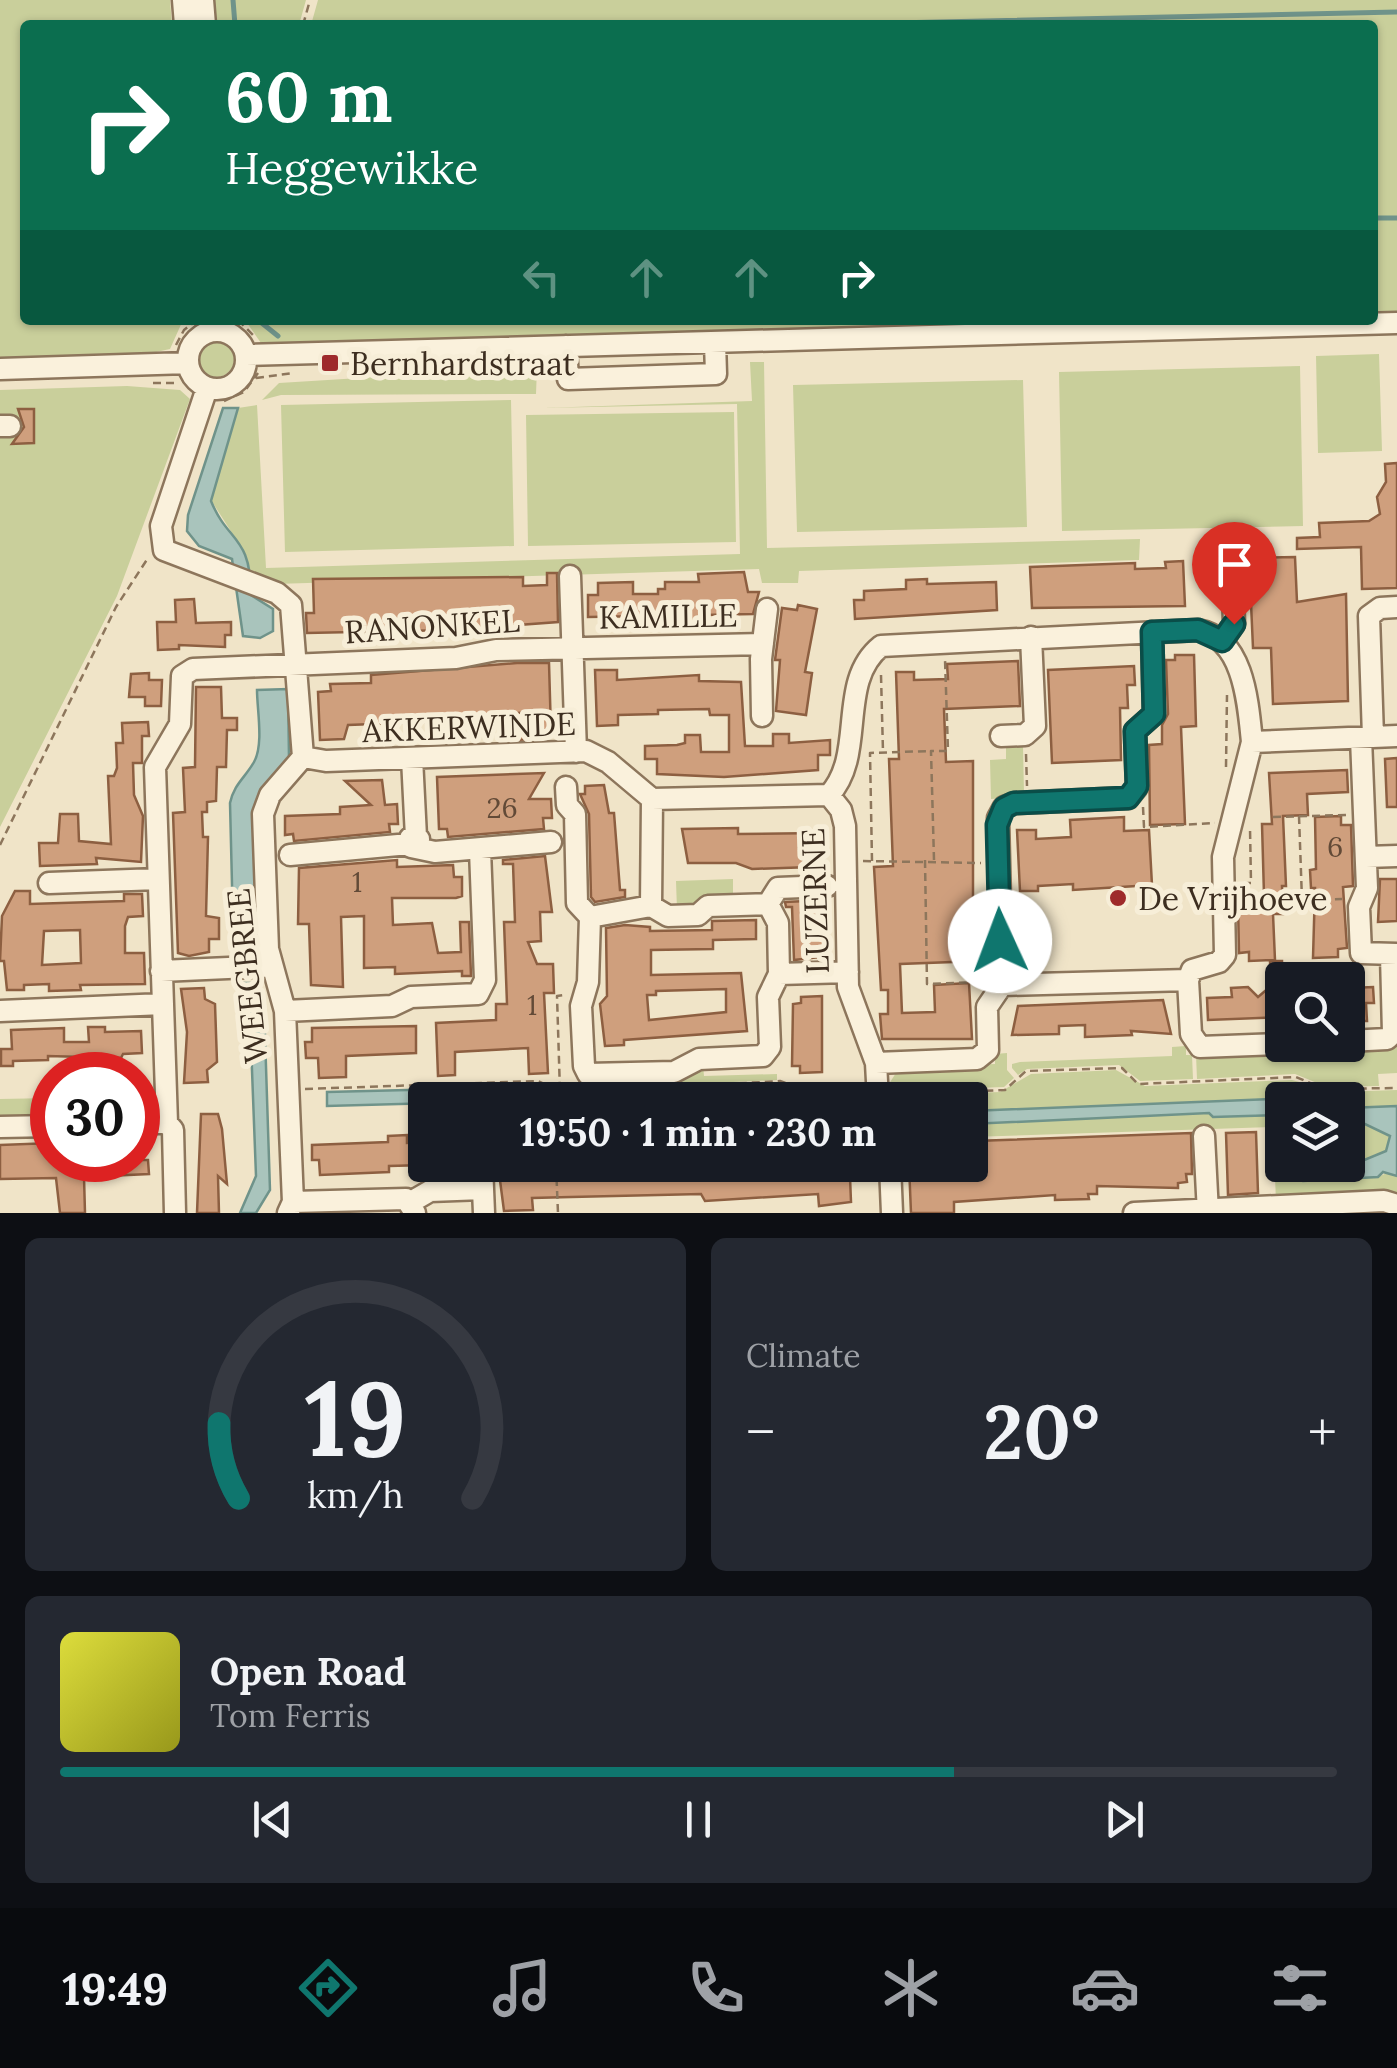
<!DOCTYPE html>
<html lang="en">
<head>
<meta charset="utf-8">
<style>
  :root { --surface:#171b24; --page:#242831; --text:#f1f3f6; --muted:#9ea1a6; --line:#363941; --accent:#0f766e }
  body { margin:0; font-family:Lora,serif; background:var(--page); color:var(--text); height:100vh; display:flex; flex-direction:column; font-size:38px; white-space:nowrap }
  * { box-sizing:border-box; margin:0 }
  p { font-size:32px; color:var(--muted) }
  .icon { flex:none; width:55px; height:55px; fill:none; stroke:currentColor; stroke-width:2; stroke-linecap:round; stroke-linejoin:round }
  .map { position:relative; height:1213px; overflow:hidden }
  .side { display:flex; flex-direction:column; gap:25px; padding:25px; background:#0d0f14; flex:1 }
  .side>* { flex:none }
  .top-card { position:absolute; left:20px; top:20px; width:1358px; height:305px; border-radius:10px; box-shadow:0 2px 8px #0004; background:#0b6e4f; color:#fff; overflow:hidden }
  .fabs { position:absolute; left:1265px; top:962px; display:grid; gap:20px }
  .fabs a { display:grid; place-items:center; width:100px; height:100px; border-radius:10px; background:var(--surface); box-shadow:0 2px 8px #0004; font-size:50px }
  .speed { position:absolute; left:30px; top:1052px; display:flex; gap:20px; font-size:50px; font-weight:700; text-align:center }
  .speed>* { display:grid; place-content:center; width:130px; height:130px; border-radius:50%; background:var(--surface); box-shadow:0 2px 8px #0004; line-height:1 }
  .speed .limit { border:15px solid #d22; background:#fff; color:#111 }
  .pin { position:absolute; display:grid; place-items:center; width:85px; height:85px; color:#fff; margin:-102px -42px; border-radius:50% 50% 50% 0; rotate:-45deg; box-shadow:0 0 10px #0007 }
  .pin .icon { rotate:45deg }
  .me { position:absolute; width:110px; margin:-55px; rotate:358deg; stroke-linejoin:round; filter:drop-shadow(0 0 8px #0008) }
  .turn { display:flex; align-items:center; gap:35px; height:210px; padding:0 40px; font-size:45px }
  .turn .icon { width:130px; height:130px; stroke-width:2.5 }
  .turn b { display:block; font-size:70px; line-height:85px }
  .lanes { display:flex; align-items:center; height:95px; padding:0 40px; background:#0003; justify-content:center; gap:50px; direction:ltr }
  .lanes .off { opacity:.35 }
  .big { font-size:75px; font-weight:800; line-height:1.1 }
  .side .card { flex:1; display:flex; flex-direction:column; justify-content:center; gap:15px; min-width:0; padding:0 35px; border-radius:15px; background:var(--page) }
  .side .dial { align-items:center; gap:0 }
  .dial svg { height:260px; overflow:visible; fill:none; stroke:var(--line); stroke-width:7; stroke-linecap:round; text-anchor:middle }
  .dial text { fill:var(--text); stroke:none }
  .song { display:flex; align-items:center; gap:30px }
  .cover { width:120px; height:120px; border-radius:15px; background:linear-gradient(135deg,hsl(60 70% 55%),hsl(60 70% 35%)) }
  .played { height:10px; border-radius:5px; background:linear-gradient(90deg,var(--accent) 70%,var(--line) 70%) }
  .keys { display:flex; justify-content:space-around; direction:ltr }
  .heat { display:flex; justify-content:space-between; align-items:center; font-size:55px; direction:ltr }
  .side .tiles { flex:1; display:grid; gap:25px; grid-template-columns:1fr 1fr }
  .card:last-child { grid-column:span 2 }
  .trip { position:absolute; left:408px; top:1082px; width:580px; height:100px; border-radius:10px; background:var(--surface); box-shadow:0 2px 8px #0004; font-weight:800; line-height:100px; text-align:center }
  .tab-bar { display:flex; height:160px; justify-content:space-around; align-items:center; background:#090b0e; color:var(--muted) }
  .tab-bar .icon { width:70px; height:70px }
  .tab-bar .selected { color:var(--accent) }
  .tab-bar b { font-size:45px; color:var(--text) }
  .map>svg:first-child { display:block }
  .green { fill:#c9cf9b }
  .water { fill:#a9c4bc; stroke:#6f938a; stroke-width:2.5 }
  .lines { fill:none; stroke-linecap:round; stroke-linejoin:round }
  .stream { stroke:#6f938a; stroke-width:5 }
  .building { fill:#cf9f7d; stroke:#8d5f41; stroke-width:2.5; fill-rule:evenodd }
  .minor-casing { stroke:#8d765c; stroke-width:25 }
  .path { stroke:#8d765c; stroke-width:2.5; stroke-dasharray:8 5; stroke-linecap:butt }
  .minor { stroke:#faf1dc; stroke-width:20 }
  .route-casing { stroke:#0a4d48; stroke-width:25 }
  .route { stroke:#0f766e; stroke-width:18 }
  .poi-dot { fill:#9e2a2b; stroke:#f7eed8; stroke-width:4 }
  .labels { text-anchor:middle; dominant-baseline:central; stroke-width:10; stroke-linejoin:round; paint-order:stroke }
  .number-label { font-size:28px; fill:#624a37 }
  .poi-label { font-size:32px; fill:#3d2e20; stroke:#f7eed8; text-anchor:start }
  .street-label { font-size:32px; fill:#3d2e20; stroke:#f7eed8 }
</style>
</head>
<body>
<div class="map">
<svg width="1397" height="1213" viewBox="0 0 1397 1213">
  <rect width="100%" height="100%" fill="#f0e4c8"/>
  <path class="green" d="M0 0H170L172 25H25V320H183L170 349 142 355 0 361Z
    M207 0H306L299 25H209Z
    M318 0H1397V315H1373L1372 25H311Z
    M245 320H1176L261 343Z
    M198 359a18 18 0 1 1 36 0a18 18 0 1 1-36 0Z
    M1379 354 1382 451 1318 453 1316 356Z
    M750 362H764L767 548 1140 539 1139 560 799 571 798 583H762L759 569 275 584 251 573 246 555 211 500 238 408 257 405 266 568 740 554 737 404 543 408 752 401Z
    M1300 366 1303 526 1062 531 1059 372Z
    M537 367 536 394 281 395 262 400 279 383Z
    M1023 380 1027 527 797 532 793 385Z
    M127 386 180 390 190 399 117 596 0 827V390Z
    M511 400 514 546 285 552 281 405Z
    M734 412 736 542 528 546 526 415Z
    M1006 742 1023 746 1024 793 1019 797 991 799 990 760 1006 759Z
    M733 879V900L677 910 676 881Z
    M1186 1046V1055H1192L1193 1079 1140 1081 1119 1065 1027 1069 1018 1075 1012 1068V1064L1020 1062 1172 1056V1047Z
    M1397 1046V1073L1378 1074 1379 1086 1327 1087 1295 1074 1197 1079 1196 1055Z
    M1007 1053V1070L1014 1078 1004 1087 947 1089 937 1082 889 1084 899 1068 995 1064V1054Z
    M703 1065 704 1076 777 1074V1080L692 1084 677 1100 581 1095 584 1082Z
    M1116 1070 1145 1086 1292 1080 1337 1092 1397 1090V1106L1348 1108V1100L1299 1098 970 1111V1100H890L889 1088 930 1086 949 1094 1000 1092 1031 1074Z
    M788 1084 805 1092 871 1090V1100H683L693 1088Z
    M52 1098V1116L0 1118V1099Z
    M1210 1113 1213 1117 1282 1115V1165H1294L1303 1181 1378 1177 1389 1172 1397 1176V1200L1276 1202 1273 1127 970 1137V1124Z
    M1348 1123 1365 1124 1390 1137 1387 1151 1362 1161 1348 1160Z"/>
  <path class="water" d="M223 408H238L211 501C228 543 251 535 251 595L273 609V631L260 638 243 636 232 559 199 546 187 531 188 515Z
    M288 689 289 758 266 790 259 935 250 947H242L234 940 233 925 230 803C234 784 245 778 254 762 264 744 257 710 257 690Z
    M239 983H256L264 1005 270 1190 256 1213H240L256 1176 251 1044 238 1015Z
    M533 1087 545 1094 546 1100 327 1106V1092Z
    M1299 1098 1282 1100V1115L1213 1117 1209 1113 970 1124V1111Z
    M1397 1106V1176L1383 1172 1378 1177 1303 1181 1294 1170V1165H1348V1160L1362 1161 1386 1151 1390 1136 1365 1124 1348 1123V1108Z"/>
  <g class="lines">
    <path class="stream" d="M233 0 235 25
      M804 25 1397 12
      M1372 218H1397
      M258 320 278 336"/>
  </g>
  <path class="building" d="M18 409H34V443L12 444 24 427Z
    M1397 463V588L1362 589 1361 547 1297 549V538L1320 537 1319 523 1369 521 1380 514 1377 497 1386 482 1385 464Z
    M1295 557 1297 602 1346 594 1348 701 1273 704 1271 648H1253L1249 558Z
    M1183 561 1185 606 1032 608 1030 567 1135 563V569L1166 568 1165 562Z
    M744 572 748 592H759L753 614 704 615V623L649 624V616L588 617V595H598V583L633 582V594H658V589H665V582H699L698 574Z
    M547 573H557L558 622 452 630 307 633 306 613H314L313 579 523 577V586L547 585Z
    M927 579V584L996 582 997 610 855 619 854 600H864V591L906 589V580Z
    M194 599 196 623 231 622V635H225V647L179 645V649L158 650 157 622H176L175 600Z
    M798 605 817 609 805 672 812 673 806 715 776 711 780 660H775L782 608 797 610Z
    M1175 655H1194L1196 726 1181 727 1185 824 1150 825 1149 745 1162 744V725L1168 714 1166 660H1175Z
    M1018 661 1020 706 944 709 946 762 973 761V910H978L979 961 900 964 902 1013 935 1012 934 985 969 983 972 1039H882L880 1014H888V990H881L874 867 893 866 889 759H899L896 672H914V680L948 679 947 664Z
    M517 663H549L551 732 545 739 511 740 537 712 497 714 498 725 453 726V721L348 725 344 739 320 740 318 692 331 691 330 684 371 683V675Z
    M1134 666 1135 685H1127L1128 708H1120L1121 760 1052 763 1048 670Z
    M595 670H617V680L699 675V681L741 682 745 746H773V734H789V743L830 740V755H818V770L724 777 657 774V759H645V746L677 745 685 743V735H700L701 752H729V715H710L709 709 658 710V714L618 715V725L597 726Z
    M149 673V680H162L161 706H145V697H129L131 674Z
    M196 687H221L222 718H237V730H227L226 767H217L216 801 207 802V812H202L203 837H208L206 916 219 918V939H209V952L189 956 178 953 173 813 185 812 183 768 195 767Z
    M148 722 149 736H142V763H133L134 795 143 816 141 862 96 858 97 864 40 866 39 843H58L60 814H78L79 841 111 844 108 776H114L117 768 116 743H123L122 723Z
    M1397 758V807H1387L1385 759Z
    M1347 770 1348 792 1307 794 1308 815 1283 816 1286 886H1282L1283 914H1273L1275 960 1249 961V952L1239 953 1238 904H1247V895H1264L1262 824H1272L1269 773Z
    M544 773 529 799H551L552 818H543L544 829 448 837 447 829H439L437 777Z
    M382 780 385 805 397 804 398 824H389L390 832 294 841 293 834 285 835V816L340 814V807L371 805 345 781Z
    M604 785 609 813H614L620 890H625V897L595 902 591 897 589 814 580 794H585V786Z
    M1341 816V825H1351L1353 886 1343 887 1347 948 1338 949V957L1313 958 1315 888H1311L1310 870 1316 869 1315 817Z
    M1124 817V831L1149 830 1152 885 1073 890V884L1038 886V891H1020L1017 830H1036V839L1071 837 1070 820Z
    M738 828V834L820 833 821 854 811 855V867L752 869 736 863H688L682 829Z
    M545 856 552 912H540L541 941 528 942 537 964H553L554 993H544L548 1073 529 1074 528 1048 455 1052V1075L438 1076 436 1023 496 1020V1004H507L504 922H515L513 864H503V860Z
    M397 860V867L453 865 454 877H462V896L456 898H392L393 925 432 923 438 953 461 952 460 922H469L471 976H462V971L395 974V967L364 968V916L341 917 343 987 311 985 309 924H298L299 868Z
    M1380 879H1397V921L1378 922Z
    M15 891H30V904L124 901V894H142L143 916 128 917 125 926V953H144L145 984 80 985 81 990 49 991V984L24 985V990H7L4 961H0L2 916ZM80 930 81 963 42 965 44 931Z
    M828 900 829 956 794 960 792 907H786L785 902Z
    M756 920V939L713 940V949L651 950V975L741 973 747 1031 624 1040V1045L605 1046 600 1004 607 996 606 928 625 925 650 927V931L712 930V921ZM726 989V1012L649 1020 647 995H656V991Z
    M1270 961H1282V1017L1208 1020 1207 998 1232 997 1231 988 1248 987 1258 997 1271 986Z
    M1373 987 1374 1003H1366L1367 1021H1348L1351 988Z
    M204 988 205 999 215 1004 217 1062 207 1070 208 1082 184 1083 187 1032 181 989Z
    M822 996V1072L800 1073V1066H792L793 1004 801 1003V997Z
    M1163 1000 1171 1034 1131 1031 1132 1035 1085 1037V1025L1059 1026V1034L1012 1035 1018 1006Z
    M416 1026V1053L346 1056V1077L319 1078 318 1058H306L305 1042H312V1028Z
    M88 1027H105V1032L141 1031 142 1053 123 1054 121 1058 48 1056V1060L13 1061V1066H1V1049H12L11 1030 64 1028V1042H89Z
    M201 1114H218L222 1129 227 1184 218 1176 219 1213H197Z
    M1256 1132 1258 1193 1228 1195 1226 1133Z
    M1191 1133 1192 1174H1186L1187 1182 1178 1183V1188L1097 1186V1194H1088L1089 1199 1055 1200V1195L954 1202V1213H911L909 1165H928L929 1173 957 1172V1165H977L975 1141Z
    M407 1135V1143L425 1142V1165L389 1166V1172L320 1175 319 1160H312V1145L388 1142V1136Z
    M52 1143V1160H148L149 1174 84 1177 85 1213H60L56 1178 0 1179V1145Z
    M498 1165H550L551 1177 623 1170H633L634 1174 666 1173 669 1169 702 1167V1176L726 1175V1165H741V1174H753L765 1173V1165H818V1178L850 1177 851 1202 819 1206 818 1194 705 1201 701 1194 571 1197 532 1198 533 1210 504 1211Z"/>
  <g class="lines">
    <defs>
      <path id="minor" d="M183 0 185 25
        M203 0 205 25
        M188 360a29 29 0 1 1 58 0a29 29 0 1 1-58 0Z
        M566 346 568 379 716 374 715 342
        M246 355 1397 323
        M0 369 188 363
        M207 388 161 526 164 550 277 593 291 605 303 757 326 761 586 751 608 762 652 799 829 795C867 754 836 682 881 646L1198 630C1244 638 1248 703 1252 742L1397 736
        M0 426H10
        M570 576 576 752
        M1222 641 1234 624 1232 560
        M762 716 761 659 767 609
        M1001 736 1025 735 1035 726 1031 637
        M1373 737 1369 616 1380 608 1397 607
        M1361 738 1367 888 1359 907 1361 953 1397 954
        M412 758 416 837
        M566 787 567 805 575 814 577 903 590 917
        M829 795 841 810 845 826 848 987 876 1063 878 1100
        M418 847 419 839 410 838 411 847 435 852 551 842
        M290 855 409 844
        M1366 857 1397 856
        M49 883 158 879
        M768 904 708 906 698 915 668 916 651 906 590 917 588 982 581 1006 584 1066 588 1074 674 1072 699 1059 763 1056 770 1047 768 997 779 974 778 923 768 904 778 888 827 886
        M651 906 652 799
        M161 971 271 966
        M779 974 848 972
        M1188 980 1192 970 1219 962 1225 955 1223 857 1252 742
        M1002 985 1188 980 1191 1034 1200 1047 1282 1044
        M0 1011 163 1004
        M285 1011 392 1006 411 997 478 994 485 980 480 850
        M1348 1041 1387 1039 1393 1033 1391 955
        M876 1063 977 1059 988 1050 987 1007 1002 985 998 818 1004 807 1015 803 1128 798 1137 787 1135 731 1154 714 1152 632
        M138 1123H167
        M0 1127 52 1126
        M1204 1136 1208 1213
        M482 1165 483 1189
        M890 1165 892 1213
        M293 1202 406 1199 415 1213
        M411 1202 430 1191 483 1189 484 1213
        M175 1213 173 1130 167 1123 155 767 180 724 182 676 193 669 456 658 496 650 763 644
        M288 1213 293 1202 285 1011 268 949 263 814 270 795 303 757
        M1134 1213 1384 1201 1397 1205"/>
    </defs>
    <use href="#minor" class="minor-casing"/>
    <path class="path" d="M303 25 310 0
      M238 320 254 336
      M176 345 184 330 197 320
      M256 378 294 373
      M153 383H175
      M224 401 244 392 258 373
      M881 675 883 752
      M1026 754 1027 786
      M1226 767 1227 695
      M1143 807 1144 827 1215 823
      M1299 816 1302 900 1342 899
      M1273 817 1346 815
      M0 845 116 607 148 558
      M925 860 927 984 983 982
      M934 860 931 751H948L945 659
      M863 861 981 863
      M872 861 870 753 930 751
      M1243 883H1251L1250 828
      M897 1086 935 1084 946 1092 1005 1090 1026 1071 1122 1068 1138 1084 1296 1077 1324 1089 1397 1088
      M305 1089 538 1081 560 1092 557 996 565 995
      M561 1092 609 1100
      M680 1100 693 1086 780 1081 803 1089 859 1087
      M556 1165 558 1213"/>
    <use href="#minor" class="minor"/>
  </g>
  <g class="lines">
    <defs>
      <path id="route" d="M1000 941 997 825 1004 808 1014 803 1128 798 1137 786 1135 731 1154 714 1152 632 1198 630 1222 641 1234 624"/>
    </defs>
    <use href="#route" class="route-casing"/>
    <use href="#route" class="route"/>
  </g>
  <g class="poi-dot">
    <rect x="320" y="353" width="20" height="20" rx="5"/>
    <circle cx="1118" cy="898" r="10"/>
  </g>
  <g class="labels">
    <g class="number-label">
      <text x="502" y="808">26</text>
      <text x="1335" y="847">6</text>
      <text x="357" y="882">1</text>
      <text x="532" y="1005">1</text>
    </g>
    <g class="poi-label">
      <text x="350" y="363">Bernhardstraat</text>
      <text x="1138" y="898">De Vrijhoeve</text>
    </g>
    <g class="street-label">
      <text transform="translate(668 616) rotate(-1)">KAMILLE</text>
      <text transform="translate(432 626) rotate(-4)">RANONKEL</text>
      <text transform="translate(469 727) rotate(-2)">AKKERWINDE</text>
      <text transform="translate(815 901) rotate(-92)">LUZERNE</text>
      <text transform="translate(247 976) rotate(-96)">WEEGBREE</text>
    </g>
  </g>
</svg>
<div class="fabs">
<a><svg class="icon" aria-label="search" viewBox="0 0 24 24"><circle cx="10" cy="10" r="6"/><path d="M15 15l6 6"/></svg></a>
<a><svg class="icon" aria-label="layers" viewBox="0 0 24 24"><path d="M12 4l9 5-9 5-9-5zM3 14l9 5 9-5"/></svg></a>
</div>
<div class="speed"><div class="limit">30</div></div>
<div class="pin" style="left:1234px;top:624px;background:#d93025"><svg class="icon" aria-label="arrive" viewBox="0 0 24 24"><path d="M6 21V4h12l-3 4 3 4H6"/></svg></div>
<svg class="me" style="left:1000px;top:941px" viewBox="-20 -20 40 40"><circle r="19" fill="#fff"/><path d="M0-13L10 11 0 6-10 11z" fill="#0f766e"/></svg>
<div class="trip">19:50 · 1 min · 230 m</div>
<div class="top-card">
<div class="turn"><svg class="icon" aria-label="right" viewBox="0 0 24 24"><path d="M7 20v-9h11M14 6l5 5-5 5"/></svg><div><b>60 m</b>Heggewikke</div></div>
<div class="lanes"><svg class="icon off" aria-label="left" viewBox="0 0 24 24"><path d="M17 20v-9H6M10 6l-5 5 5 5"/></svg><svg class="icon off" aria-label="ahead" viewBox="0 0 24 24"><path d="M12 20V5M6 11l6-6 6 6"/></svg><svg class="icon off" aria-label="ahead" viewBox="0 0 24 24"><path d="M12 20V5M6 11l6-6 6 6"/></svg><svg class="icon" aria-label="right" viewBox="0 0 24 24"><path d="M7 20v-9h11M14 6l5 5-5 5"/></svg></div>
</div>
</div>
<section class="side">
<div class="tiles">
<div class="card dial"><svg viewBox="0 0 100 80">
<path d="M14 69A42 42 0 1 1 86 69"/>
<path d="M14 69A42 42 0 0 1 8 46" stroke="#0f766e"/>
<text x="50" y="56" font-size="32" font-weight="700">19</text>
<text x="50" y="72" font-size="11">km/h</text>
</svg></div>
<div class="card"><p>Climate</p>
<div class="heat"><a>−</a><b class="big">20°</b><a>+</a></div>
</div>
<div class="card">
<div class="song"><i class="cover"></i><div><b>Open Road</b><p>Tom Ferris</p></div></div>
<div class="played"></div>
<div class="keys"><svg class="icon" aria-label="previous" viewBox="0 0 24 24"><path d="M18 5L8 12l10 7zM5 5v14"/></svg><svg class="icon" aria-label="pause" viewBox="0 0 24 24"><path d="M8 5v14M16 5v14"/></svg><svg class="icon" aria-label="next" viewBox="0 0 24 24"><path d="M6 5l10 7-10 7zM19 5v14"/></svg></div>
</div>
</div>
</section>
<nav class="tab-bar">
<b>19:49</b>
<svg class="icon selected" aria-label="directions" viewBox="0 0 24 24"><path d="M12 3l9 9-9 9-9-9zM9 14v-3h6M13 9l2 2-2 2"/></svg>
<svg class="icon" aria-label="music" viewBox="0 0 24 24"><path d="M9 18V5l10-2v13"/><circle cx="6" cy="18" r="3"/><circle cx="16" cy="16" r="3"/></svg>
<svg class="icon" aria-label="phone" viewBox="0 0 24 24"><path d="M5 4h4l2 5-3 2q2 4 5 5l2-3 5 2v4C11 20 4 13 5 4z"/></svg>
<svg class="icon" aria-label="climate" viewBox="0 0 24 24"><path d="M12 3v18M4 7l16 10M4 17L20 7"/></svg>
<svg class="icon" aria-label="car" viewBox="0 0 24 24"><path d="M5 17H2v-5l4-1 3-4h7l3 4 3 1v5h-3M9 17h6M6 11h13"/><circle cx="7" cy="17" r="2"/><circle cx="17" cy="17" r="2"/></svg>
<svg class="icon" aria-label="filters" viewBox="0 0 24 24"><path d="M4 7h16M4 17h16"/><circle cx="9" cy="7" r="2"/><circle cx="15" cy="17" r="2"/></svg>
</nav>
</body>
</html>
